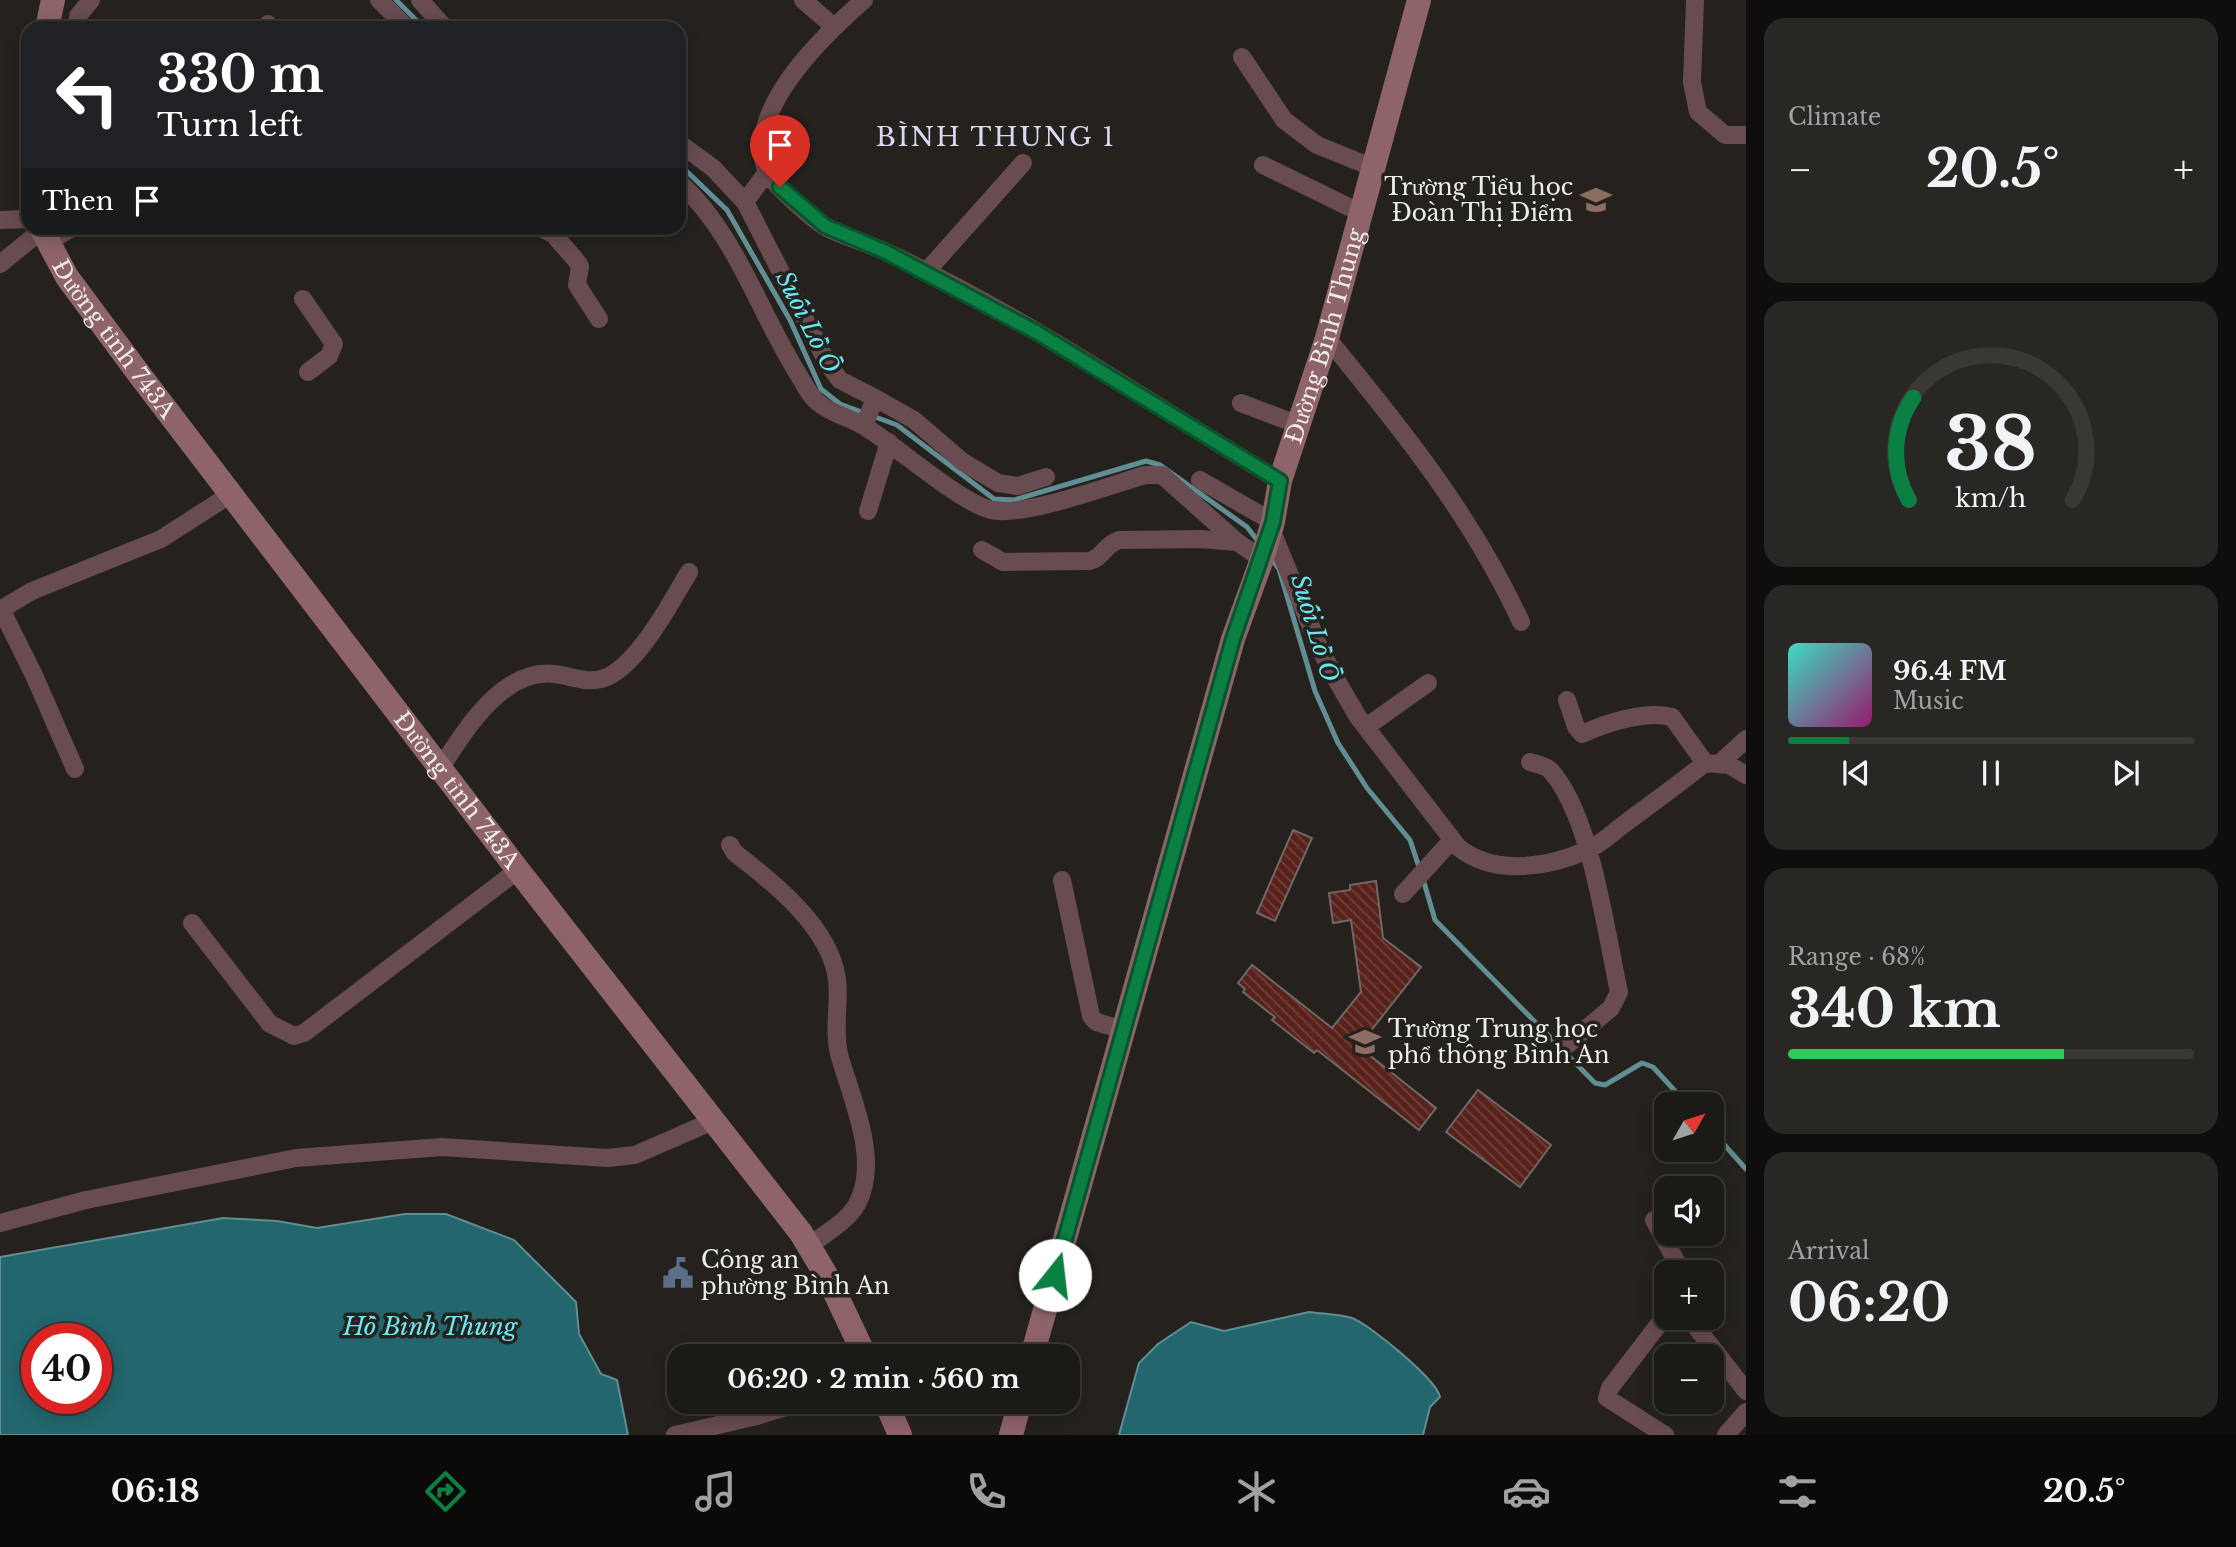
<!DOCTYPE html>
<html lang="en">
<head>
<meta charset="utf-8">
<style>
  :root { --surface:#1c1a16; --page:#292723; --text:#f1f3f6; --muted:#a0a1a1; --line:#3a3835; --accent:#0b8043 }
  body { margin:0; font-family:"Libre Baskerville",serif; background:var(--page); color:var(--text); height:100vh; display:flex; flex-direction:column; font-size:26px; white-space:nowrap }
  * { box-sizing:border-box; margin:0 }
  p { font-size:23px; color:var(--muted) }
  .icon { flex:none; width:38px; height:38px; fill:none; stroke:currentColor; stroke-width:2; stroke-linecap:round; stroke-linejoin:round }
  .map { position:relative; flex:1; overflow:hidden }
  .side { display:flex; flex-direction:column; gap:18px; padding:18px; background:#0f0e0c; width:490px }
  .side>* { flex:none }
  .banner { position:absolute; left:21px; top:21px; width:665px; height:214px; border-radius:21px; box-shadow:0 4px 18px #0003,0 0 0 2px var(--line); background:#202124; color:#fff; overflow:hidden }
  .needle { width:46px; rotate:51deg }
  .tools { position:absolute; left:1654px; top:1092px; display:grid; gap:14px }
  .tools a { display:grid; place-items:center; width:70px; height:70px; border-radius:14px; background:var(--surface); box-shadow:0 4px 18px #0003,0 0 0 2px var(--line); font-size:35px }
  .speed { position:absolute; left:21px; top:1323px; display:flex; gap:14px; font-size:35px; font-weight:700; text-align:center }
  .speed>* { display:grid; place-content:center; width:91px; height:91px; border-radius:50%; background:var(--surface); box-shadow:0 4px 18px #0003,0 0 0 2px var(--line); line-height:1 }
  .speed .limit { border:10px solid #d22; background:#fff; color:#111 }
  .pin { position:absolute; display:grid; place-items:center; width:60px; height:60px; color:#fff; margin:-72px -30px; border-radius:50% 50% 50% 0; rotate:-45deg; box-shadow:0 0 7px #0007 }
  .pin .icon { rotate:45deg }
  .me { position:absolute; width:77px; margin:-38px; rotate:16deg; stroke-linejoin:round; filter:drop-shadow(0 0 5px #0008) }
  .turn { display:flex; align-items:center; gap:24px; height:147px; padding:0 21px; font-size:32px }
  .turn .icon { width:91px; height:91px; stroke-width:2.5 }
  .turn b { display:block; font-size:49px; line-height:60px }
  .then { display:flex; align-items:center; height:66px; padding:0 21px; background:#0003; gap:14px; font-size:26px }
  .big { font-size:52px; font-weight:800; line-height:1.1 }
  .side .tile { flex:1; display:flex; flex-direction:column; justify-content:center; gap:10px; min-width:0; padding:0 24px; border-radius:21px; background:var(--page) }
  .side .dial { align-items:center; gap:0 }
  .dial svg { height:182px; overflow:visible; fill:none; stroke:var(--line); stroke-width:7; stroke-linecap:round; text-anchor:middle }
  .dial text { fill:var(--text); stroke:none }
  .song { display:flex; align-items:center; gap:21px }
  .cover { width:84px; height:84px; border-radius:10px; background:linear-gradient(135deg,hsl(170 70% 55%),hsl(320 70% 35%)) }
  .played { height:7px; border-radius:4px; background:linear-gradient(90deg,var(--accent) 15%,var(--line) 15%) }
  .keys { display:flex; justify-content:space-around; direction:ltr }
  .heat { display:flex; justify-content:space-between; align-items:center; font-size:38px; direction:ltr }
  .charge { height:10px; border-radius:5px; background:linear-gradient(90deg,#34c759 68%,var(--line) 0) }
  .trip { position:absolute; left:667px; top:1344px; width:413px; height:70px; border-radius:21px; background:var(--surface); box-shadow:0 4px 18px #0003,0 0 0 2px var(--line); font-weight:800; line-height:70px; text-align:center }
  .tabs { display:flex; height:112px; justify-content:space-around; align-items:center; background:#0b0a09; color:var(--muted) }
  .tabs .icon { width:49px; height:49px }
  .tabs .current { color:var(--accent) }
  .tabs b { font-size:32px; color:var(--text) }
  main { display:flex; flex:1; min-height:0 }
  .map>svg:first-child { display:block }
  .water { fill:#23666d; stroke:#608e92; stroke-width:2; fill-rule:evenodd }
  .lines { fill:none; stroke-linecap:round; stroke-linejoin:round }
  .stream { stroke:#608e92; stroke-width:5 }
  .building { fill:url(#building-back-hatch); stroke:#6f6866; stroke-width:2 }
  .street { stroke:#684c50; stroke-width:18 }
  .secondary { stroke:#8e636a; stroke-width:24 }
  .route-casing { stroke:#07532c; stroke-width:18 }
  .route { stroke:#0b8043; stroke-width:12 }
  .labels { text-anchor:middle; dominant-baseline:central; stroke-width:7; stroke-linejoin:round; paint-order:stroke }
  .poi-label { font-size:23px; fill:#eeece9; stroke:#25221e; text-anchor:start }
  .street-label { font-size:23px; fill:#eeece9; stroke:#25221e }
  .water-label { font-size:24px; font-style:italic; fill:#68e7f5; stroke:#25221e }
  .quarter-label { font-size:26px; letter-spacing:2px; fill:#dbd8f5; stroke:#25221e }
</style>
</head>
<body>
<main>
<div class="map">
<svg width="1746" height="1435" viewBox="0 0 1746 1435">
  <defs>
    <pattern id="building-back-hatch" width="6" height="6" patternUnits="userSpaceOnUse" patternTransform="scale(1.75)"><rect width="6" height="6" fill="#58211a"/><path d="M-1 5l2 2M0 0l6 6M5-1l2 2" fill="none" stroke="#70413b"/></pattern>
  </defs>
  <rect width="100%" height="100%" fill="#25221e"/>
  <path class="water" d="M405 1214H446L514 1240 576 1302 579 1334 601 1374 617 1380 628 1435H0V1257L223 1218 277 1221 317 1228ZM37 1339H96V1398H37Z
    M1309 1312C1323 1314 1339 1314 1352 1318 1369 1324 1437 1380 1440 1397L1430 1407 1423 1435H1119L1139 1363 1158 1344 1191 1322 1224 1331Z"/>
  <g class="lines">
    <path class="stream" d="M396 0 424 28
      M679 164 727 210 790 320 821 389 840 404 897 425 994 499 1014 500 1146 461 1160 465 1247 527 1258 541
      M1271 558 1279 569 1315 691 1338 743 1367 788 1410 840 1420 870
      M1423 879 1435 920 1595 1083 1605 1085 1642 1063 1653 1067 1687 1104
      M1712 1131 1746 1169"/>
  </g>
  <path class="building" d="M1293 830 1312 838 1275 921 1257 913Z
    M1376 881 1383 938 1421 967 1366 1037 1370 1040 1363 1050 1436 1108 1419 1130 1317 1050 1314 1053 1272 1020 1275 1017 1243 992 1245 989 1238 983 1252 965 1332 1028 1361 992 1351 920 1333 923 1329 893 1350 890V885Z
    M1478 1090 1551 1145 1520 1187 1446 1132Z"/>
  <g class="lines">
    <path class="street" d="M379 0 407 28
      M420 0 445 28
      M803 0 833 26
      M864 0C824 35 744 110 766 170 771 183 814 221 827 228 846 237 867 243 886 252 1024 315 1150 404 1280 481
      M1695 0 1692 82 1698 112 1725 135H1746
      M78 28V16L91 0
      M176 28H185
      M266 28 268 24
      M1242 57 1284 120 1317 145 1374 168
      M679 143 713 168 745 202
      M1263 165 1361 213
      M767 172 745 202 828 364 840 380 875 398
      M679 182C736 234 758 310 798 374 804 384 811 398 820 404 834 415 852 418 867 428 899 448 958 501 991 510 1022 518 1111 485 1145 475H1162L1237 542
      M0 220 28 219
      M541 228 553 234 575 259 580 266 577 285 599 319
      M48 242 72 228
      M0 264 42 230
      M926 272 1023 163
      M303 299 334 344 329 356 308 372
      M1327 338C1401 428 1472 516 1521 622
      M1241 403 1299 425
      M864 426 875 398 914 420 963 462 998 483 1018 486 1046 477
      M1200 480 1273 522
      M868 511 889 442
      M1271 529 1320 649 1337 681 1358 717 1458 847C1493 876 1548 868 1587 850 1600 845 1612 833 1623 825 1651 804 1679 784 1705 763L1729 765 1746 775
      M982 550 1003 562 1089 561C1102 559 1104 545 1119 540L1200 539 1237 542 1262 559
      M1 609 33 673 75 769
      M0 610 32 591 161 539 231 494
      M1567 700 1576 727 1582 734C1606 723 1646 710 1672 717L1705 763
      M1366 727 1428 683
      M1530 762C1536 764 1546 766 1550 770 1591 814 1606 933 1619 992L1611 1008 1567 1045
      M1719 764 1746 739
      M440 769C464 732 502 668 554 674 573 676 588 685 607 677 639 663 671 602 689 572
      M730 845 735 853C773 882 830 927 837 979 840 1003 833 1029 839 1054 851 1098 881 1160 857 1204 848 1221 824 1234 809 1246
      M1062 880 1091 1016 1096 1022 1124 1030
      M1403 894 1452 840
      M192 923 270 1024 294 1036 304 1033 518 870
      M1654 1220 1682 1272
      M0 1223 86 1200 296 1158 442 1147 607 1158 635 1155 713 1121
      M1689 1318 1746 1391
      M675 1435 757 1416 802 1402
      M1665 1435 1607 1398 1610 1388 1666 1315
      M1726 1435 1746 1412"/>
    <g class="secondary">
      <path d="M47 28 53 0"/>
      <path id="s1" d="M41 228 67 277 142 378 518 870 801 1233 829 1280 865 1356"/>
      <path id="s2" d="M1032 1356 1233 639 1262 559 1273 522 1280 481 1327 338 1419 0"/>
      <path d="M886 1402 900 1435"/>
      <path d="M1011 1435 1020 1402"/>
    </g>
  </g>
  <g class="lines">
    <defs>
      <path id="route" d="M780 187 825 226 886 252 1038 333 1280 481 1273 522 1233 639 1055 1275"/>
    </defs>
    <use href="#route" class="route-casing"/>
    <use href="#route" class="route"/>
  </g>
  <defs>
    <symbol id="school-bare" viewBox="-9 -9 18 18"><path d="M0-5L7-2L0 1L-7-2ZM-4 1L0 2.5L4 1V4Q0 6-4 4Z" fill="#8d6e63" stroke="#25221e" stroke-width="2.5" paint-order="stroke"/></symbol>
    <symbol id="civic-bare" viewBox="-9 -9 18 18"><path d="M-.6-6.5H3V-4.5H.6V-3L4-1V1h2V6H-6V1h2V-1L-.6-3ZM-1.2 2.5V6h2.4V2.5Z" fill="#5c6f8a" stroke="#25221e" stroke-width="2.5" paint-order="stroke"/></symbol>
  </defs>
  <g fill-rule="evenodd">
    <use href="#school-bare" x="1574" y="178" width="44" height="44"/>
    <use href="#school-bare" x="1343" y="1020" width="44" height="44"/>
    <use href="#civic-bare" x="656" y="1251" width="44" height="44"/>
  </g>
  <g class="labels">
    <g class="poi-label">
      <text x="1573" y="187" text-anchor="end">Trường Tiểu học<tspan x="1573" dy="26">Đoàn Thị Điểm</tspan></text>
      <text x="1388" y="1029">Trường Trung học<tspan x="1388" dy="26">phổ thông Bình An</tspan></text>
      <text x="701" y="1260">Công an<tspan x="701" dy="26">phường Bình An</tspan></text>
    </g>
    <g class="street-label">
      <text stroke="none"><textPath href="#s2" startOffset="1062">Đường Bình Thung</textPath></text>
      <text stroke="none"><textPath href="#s1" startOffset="133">Đường tỉnh 743A</textPath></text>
      <text stroke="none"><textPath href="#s1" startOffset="700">Đường tỉnh 743A</textPath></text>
    </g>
    <g class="water-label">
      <text transform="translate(808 322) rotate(63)">Suối Lồ Ồ</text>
      <text transform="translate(1315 628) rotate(73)">Suối Lồ Ồ</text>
      <text x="430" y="1326">Hồ Bình Thung</text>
    </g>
    <g class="quarter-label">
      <text x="996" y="137">BÌNH THUNG 1</text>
    </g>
  </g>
</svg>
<div class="tools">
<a><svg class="needle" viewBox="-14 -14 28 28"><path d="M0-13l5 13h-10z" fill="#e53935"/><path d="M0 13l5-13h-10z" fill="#a0a1a1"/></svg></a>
<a><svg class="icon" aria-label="sound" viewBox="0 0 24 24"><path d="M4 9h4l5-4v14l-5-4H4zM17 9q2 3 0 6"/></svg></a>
<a>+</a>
<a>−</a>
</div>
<div class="speed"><div class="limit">40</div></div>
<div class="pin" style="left:780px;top:187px;background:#d93025"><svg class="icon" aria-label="arrive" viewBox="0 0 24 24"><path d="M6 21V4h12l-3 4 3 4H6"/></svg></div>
<svg class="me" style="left:1055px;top:1275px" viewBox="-20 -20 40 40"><circle r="19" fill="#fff"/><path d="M0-13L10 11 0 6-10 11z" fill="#0b8043"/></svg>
<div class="trip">06:20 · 2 min · 560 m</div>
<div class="banner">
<div class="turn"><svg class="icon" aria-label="left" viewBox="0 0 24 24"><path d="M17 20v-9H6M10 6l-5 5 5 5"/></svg><div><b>330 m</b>Turn left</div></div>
<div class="then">Then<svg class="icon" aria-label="arrive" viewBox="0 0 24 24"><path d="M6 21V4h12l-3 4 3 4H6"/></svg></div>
</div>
</div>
<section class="side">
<div class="tile"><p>Climate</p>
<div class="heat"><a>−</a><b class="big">20.5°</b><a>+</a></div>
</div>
<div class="tile dial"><svg viewBox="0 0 100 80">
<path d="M14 69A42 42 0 1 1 86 69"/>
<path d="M14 69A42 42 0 0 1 16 24" stroke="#0b8043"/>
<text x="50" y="56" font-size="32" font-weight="700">38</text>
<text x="50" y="72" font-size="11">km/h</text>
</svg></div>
<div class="tile">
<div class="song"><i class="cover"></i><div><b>96.4 FM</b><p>Music</p></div></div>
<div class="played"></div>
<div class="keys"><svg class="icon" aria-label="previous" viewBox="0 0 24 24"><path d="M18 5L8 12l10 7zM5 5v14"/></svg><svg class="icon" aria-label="pause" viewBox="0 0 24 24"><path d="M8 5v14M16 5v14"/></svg><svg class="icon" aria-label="next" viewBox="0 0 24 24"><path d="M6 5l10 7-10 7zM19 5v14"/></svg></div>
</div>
<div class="tile"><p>Range · 68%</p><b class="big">340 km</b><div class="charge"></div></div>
<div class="tile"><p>Arrival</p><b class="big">06:20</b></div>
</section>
</main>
<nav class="tabs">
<b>06:18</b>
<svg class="icon current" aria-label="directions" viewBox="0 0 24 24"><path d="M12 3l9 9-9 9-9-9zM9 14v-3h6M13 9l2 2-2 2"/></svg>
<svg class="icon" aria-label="music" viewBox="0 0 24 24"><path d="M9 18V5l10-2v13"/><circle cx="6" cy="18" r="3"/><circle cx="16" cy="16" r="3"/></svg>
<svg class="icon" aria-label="phone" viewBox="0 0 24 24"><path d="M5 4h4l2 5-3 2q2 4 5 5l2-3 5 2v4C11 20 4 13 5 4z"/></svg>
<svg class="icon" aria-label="climate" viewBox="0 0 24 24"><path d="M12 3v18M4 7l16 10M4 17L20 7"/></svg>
<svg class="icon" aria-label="car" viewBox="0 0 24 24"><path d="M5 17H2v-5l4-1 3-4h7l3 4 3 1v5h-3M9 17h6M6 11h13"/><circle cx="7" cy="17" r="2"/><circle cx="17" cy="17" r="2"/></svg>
<svg class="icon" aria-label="filters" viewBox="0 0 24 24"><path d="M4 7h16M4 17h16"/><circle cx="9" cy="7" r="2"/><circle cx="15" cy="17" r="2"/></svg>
<b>20.5°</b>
</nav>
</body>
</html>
